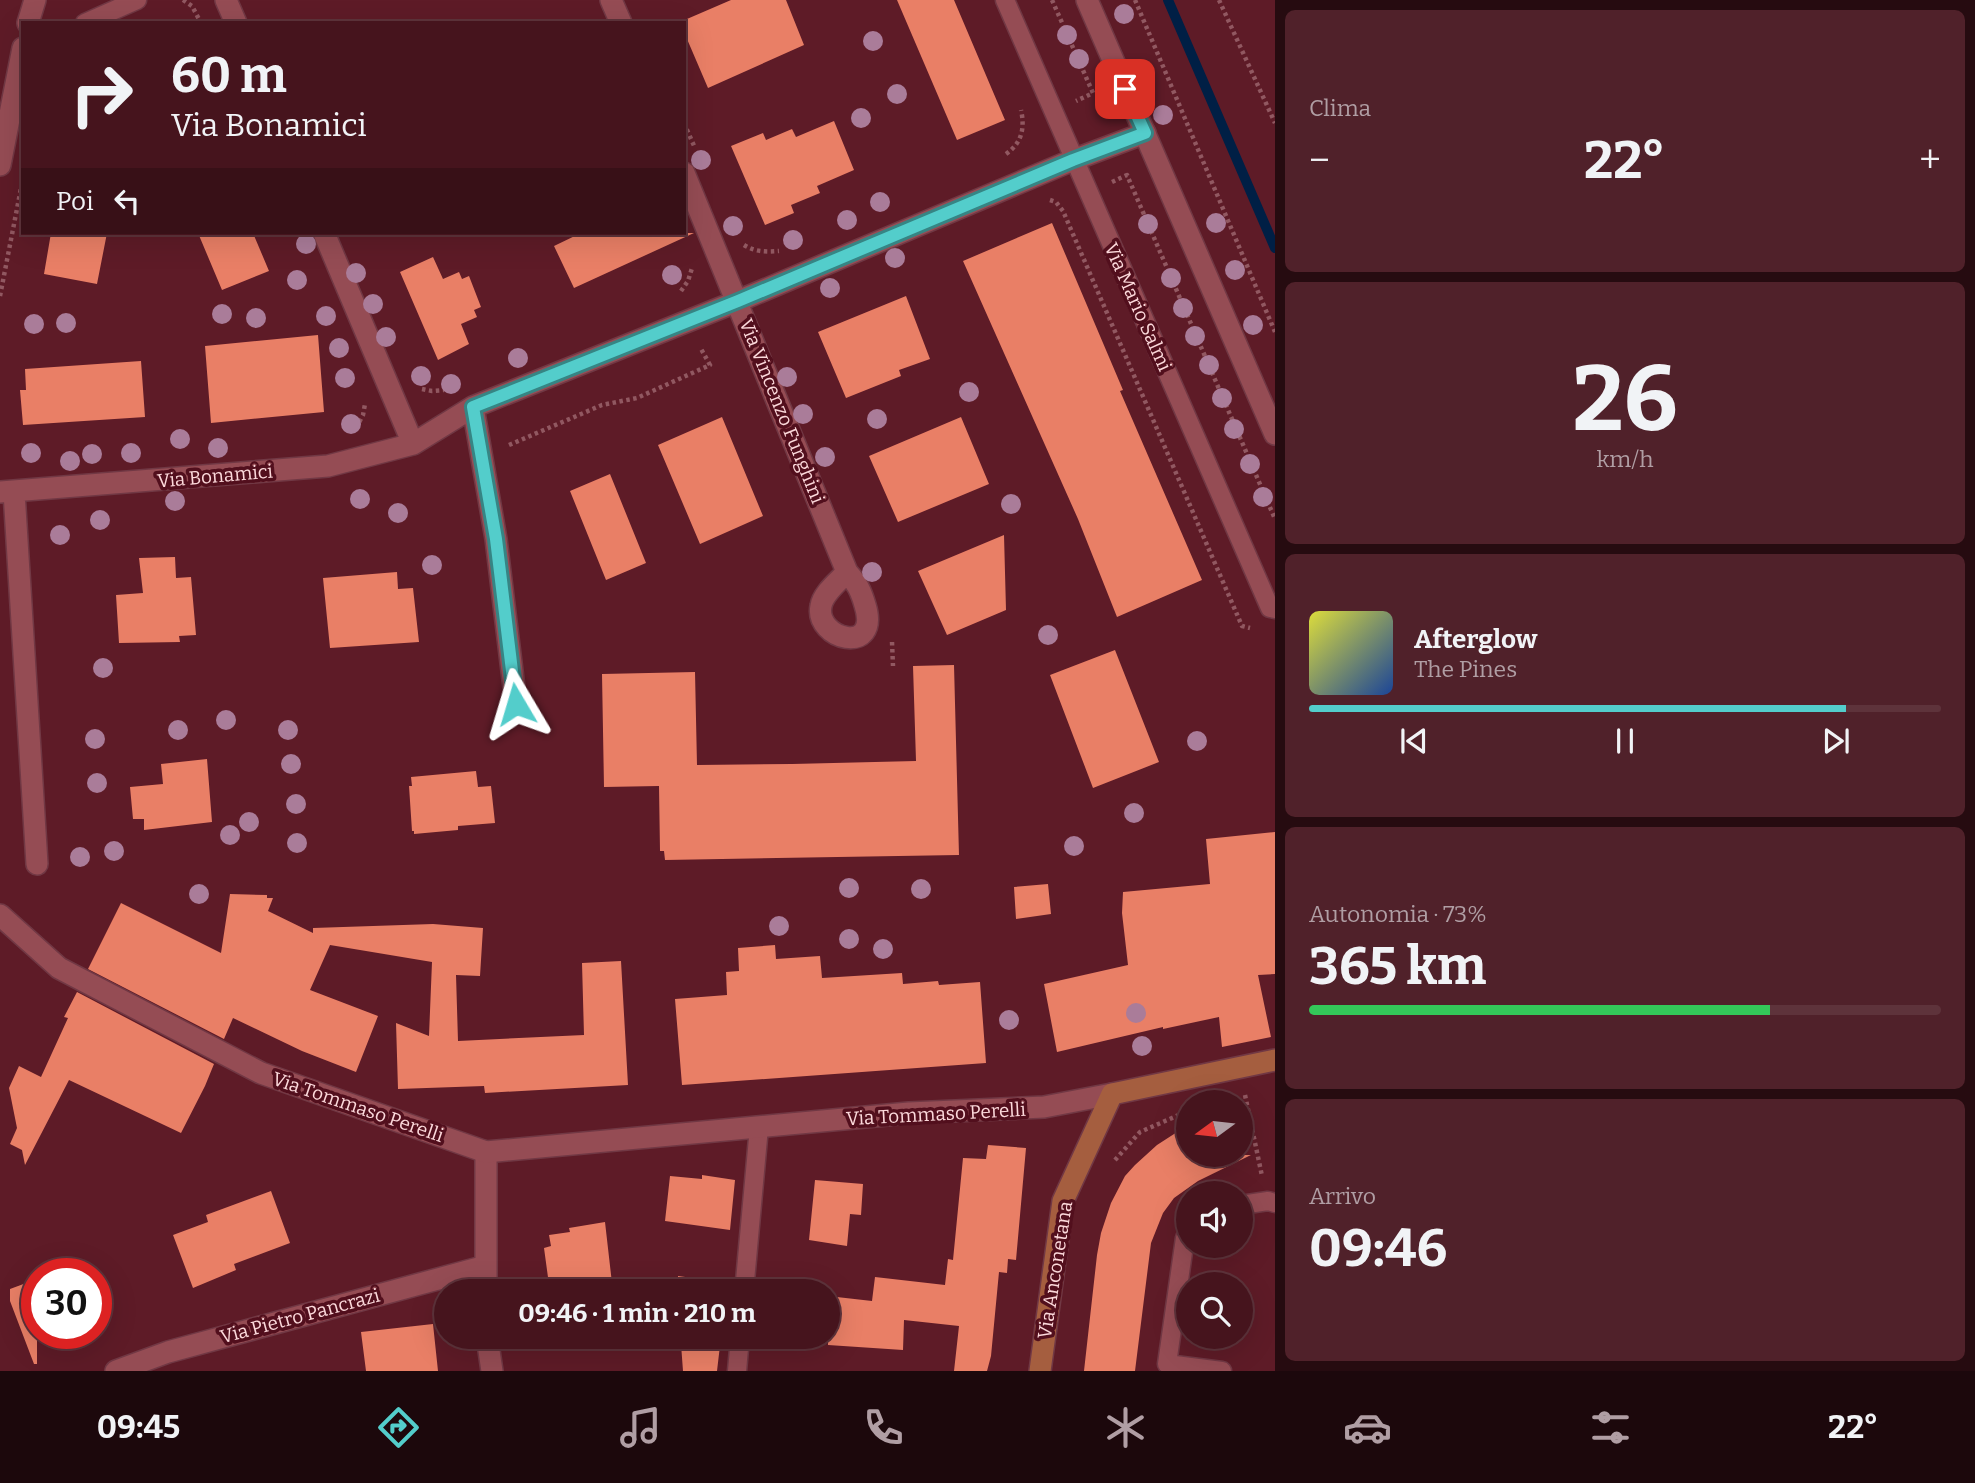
<!DOCTYPE html>
<html lang="it">
<head>
<meta charset="utf-8">
<style>
  :root { --surface:#46141d; --page:#50212a; --text:#f1f3f6; --muted:#b09ea4; --line:#5e333b; --accent:#53cdcb }
  body { margin:0; font-family:Bitter,serif; background:var(--page); color:var(--text); height:100vh; display:flex; flex-direction:column; font-size:26px; white-space:nowrap }
  * { box-sizing:border-box; margin:0 }
  p { font-size:23px; color:var(--muted) }
  .icon { flex:none; width:38px; height:38px; fill:none; stroke:currentColor; stroke-width:2; stroke-linecap:round; stroke-linejoin:round }
  .map { position:relative; flex:1; overflow:hidden }
  .details { display:flex; flex-direction:column; gap:10px; padding:10px; background:#260b10; width:700px }
  .details>* { flex:none }
  .guide { position:absolute; left:21px; top:21px; width:665px; height:214px; border-radius:0px; box-shadow:0 7px 28px #0002,0 0 0 2px var(--line); background:#46141d; color:var(--text); overflow:hidden }
  .needle { width:46px; rotate:255deg }
  .buttons { position:absolute; left:1176px; top:1090px; display:grid; gap:14px }
  .buttons a { display:grid; place-items:center; width:77px; height:77px; border-radius:50%; background:var(--surface); box-shadow:0 7px 28px #0002,0 0 0 2px var(--line); font-size:35px }
  .speed { position:absolute; left:21px; top:1258px; display:flex; gap:14px; font-size:35px; font-weight:700; text-align:center }
  .speed>* { display:grid; place-content:center; width:91px; height:91px; border-radius:50%; background:var(--surface); box-shadow:0 7px 28px #0002,0 0 0 2px var(--line); line-height:1 }
  .speed .limit { border:10px solid #d22; background:#fff; color:#111 }
  .pin { position:absolute; display:grid; place-items:center; width:60px; height:60px; color:#fff; margin:-30px; border-radius:14px; box-shadow:0 4px 10px #0006 }
  .me { position:absolute; width:77px; margin:-38px; rotate:353deg; stroke-linejoin:round; filter:drop-shadow(0 0 5px #0008) }
  .turn { display:flex; align-items:center; gap:24px; height:147px; padding:0 35px; font-size:32px }
  .turn .icon { width:91px; height:91px; stroke-width:2.5 }
  .turn b { display:block; font-size:49px; line-height:60px }
  .then { display:flex; align-items:center; height:66px; padding:0 35px; background:#0003; gap:14px; font-size:26px }
  .big { font-size:52px; font-weight:700; line-height:1.1 }
  .details .widget { flex:1; display:flex; flex-direction:column; justify-content:center; gap:10px; min-width:0; padding:0 24px; border-radius:10px; background:var(--page) }
  .details .dial { align-items:center; gap:0 }
  .dial b { font-size:91px; line-height:1 }
  .song { display:flex; align-items:center; gap:21px }
  .cover { width:84px; height:84px; border-radius:10px; background:linear-gradient(135deg,hsl(60 70% 55%),hsl(220 70% 35%)) }
  .played { height:7px; border-radius:4px; background:linear-gradient(90deg,var(--accent) 85%,var(--line) 85%) }
  .keys { display:flex; justify-content:space-around; direction:ltr }
  .heat { display:flex; justify-content:space-between; align-items:center; font-size:38px; direction:ltr }
  .charge { height:10px; border-radius:5px; background:linear-gradient(90deg,#34c759 73%,var(--line) 0) }
  .trip { position:absolute; left:434px; top:1279px; width:406px; height:70px; border-radius:35px; background:var(--surface); box-shadow:0 7px 28px #0002,0 0 0 2px var(--line); font-weight:700; line-height:70px; text-align:center }
  .dock { display:flex; height:112px; justify-content:space-around; align-items:center; background:#1c080c; color:var(--muted) }
  .dock .icon { width:49px; height:49px }
  .dock .active { color:var(--accent) }
  .dock b { font-size:32px; color:var(--text) }
  main { display:flex; flex:1; min-height:0 }
  .map>svg:first-child { display:block }
  .lines { fill:none; stroke-linecap:round; stroke-linejoin:round }
  .stream { stroke:#001f45; stroke-width:10 }
  .building { fill:#e97f66 }
  .service-casing { stroke:#713844; stroke-width:21 }
  .minor-casing { stroke:#713844; stroke-width:24 }
  .tertiary-casing { stroke:#713844; stroke-width:24 }
  .secondary-casing { stroke:#713844; stroke-width:24 }
  .path { stroke:#915861; stroke-width:4.5; stroke-dasharray:3.5 3.5; stroke-linecap:butt }
  .service { stroke:#954c54; stroke-width:18 }
  .minor { stroke:#954c54; stroke-width:21 }
  .tertiary { stroke:#954c54; stroke-width:21 }
  .secondary { stroke:#a55e3f; stroke-width:21 }
  .tree { fill:#aa7c99 }
  .route-casing { stroke:#368584; stroke-width:18 }
  .route { stroke:#53cdcb; stroke-width:12 }
  .labels { text-anchor:middle; dominant-baseline:central; stroke-width:7; stroke-linejoin:round; paint-order:stroke }
  .street-label { font-size:19px; fill:#fcd9db; stroke:#520f1d }
</style>
</head>
<body>
<main>
<div class="map">
<svg width="1275" height="1371" viewBox="0 0 1275 1371">
  <rect width="100%" height="100%" fill="#5e1b27"/>
  <g class="lines">
    <path class="stream" d="M1168 0 1275 248"/>
  </g>
  <path class="building" d="M731 0H786L804 45 708 88 684 32V23L680 22Z
    M897 0H954L1005 120 957 140Z
    M834 121 854 170 817 186 820 193 791 205 794 213 765 225 731 146 763 133 766 140 792 129 796 137Z
    M1052 223 1123 390 1120 391 1202 580 1117 617 1078 519 963 261Z
    M51 233H107L97 284 44 274Z
    M198 233H253L269 271 222 290Z
    M581 233H694L574 288 554 246Z
    M433 257 443 279 459 272 462 279 469 276 481 307 474 310 477 317 461 324 469 344 438 360 400 272Z
    M906 296 930 359 899 370 901 376 846 398 818 332Z
    M318 335 324 412 211 423 205 346Z
    M141 361 145 417 23 425 20 390H26L25 369Z
    M722 417 763 516 700 544 658 445Z
    M961 417 989 484 898 522 869 456Z
    M610 474 646 563 606 580 570 491Z
    M1004 535 1006 610 947 635 918 571Z
    M175 557 176 578 191 577 196 635 179 636 180 642 119 643 116 595 143 593 139 558Z
    M397 572 398 589 413 588 419 642 330 648 323 578Z
    M1115 650 1159 762 1093 788 1050 675Z
    M954 665 959 855 665 860 664 851H660L659 786 604 787 602 674 695 672 697 765 792 764 916 761 913 666Z
    M207 759 212 822 144 830V819H133L130 787 163 784 161 764Z
    M476 771 478 787 491 786 495 823 458 826V830L414 834V831H412L409 786H412L411 777Z
    M1275 832V974L1258 975 1271 1037 1222 1047 1219 1017 1163 1029V1027L1057 1052 1044 984 1128 965 1122 913 1123 892 1210 884 1206 839Z
    M1048 884 1051 914 1016 919 1014 887Z
    M230 894 267 895V898H273L268 911 313 933V928L433 924 483 928 480 976 456 975 458 1041 584 1035 582 963 621 961 628 1085 485 1093 484 1086 398 1089 396 1023 429 1036 432 962 330 945 310 990 378 1016 356 1072 302 1051 233 1018 224 1039 88 969 121 903 221 953Z
    M775 945 776 959 820 956 822 978 902 973 903 984 938 981 939 985 980 982 986 1063 682 1085 675 999 727 995 726 972 739 971 738 948Z
    M77 992 214 1064 205 1086 181 1133 69 1080 25 1165 22 1150 10 1144 17 1128 9 1088 19 1066 41 1077 68 1018 64 1017Z
    M1188 1125V1155H1251L1198 1181 1174 1198 1163 1213 1151 1243 1135 1371H1084L1097 1255 1101 1233 1111 1203 1125 1176 1135 1165 1157 1145Z
    M988 1145 1026 1148 1016 1260 1008 1259 1007 1273 999 1272 991 1356 987 1371H954L959 1326 904 1320 903 1350 828 1345V1296L872 1301 875 1277 945 1285 948 1259 953 1260 963 1158 986 1159Z
    M702 1175 735 1180 730 1230 665 1221 670 1176 702 1179Z
    M815 1180 863 1184 861 1215 850 1214 847 1246 809 1240Z
    M271 1191 290 1243 234 1264 236 1270 193 1288 173 1235 208 1222 206 1215Z
    M605 1222 613 1292H550L544 1248 551 1246 549 1235 570 1232 569 1228Z
    M678 1276 729 1283 728 1292H678Z
    M37 1279V1364H34L10 1301V1289Z
    M433 1324 438 1371H366L361 1332Z
    M678 1337H721L717 1371H683L681 1344H677Z"/>
  <g class="lines">
    <defs>
      <path id="service" d="M1005 0 1270 608 1275 609
        M85 23 137 0
        M1241 1205 1268 1201 1275 1203
        M1188 1235 1185 1238 1167 1364 1222 1371
        M744 1292 759 1127
        M737 1371 740 1337"/>
      <path id="minor" d="M226 0 236 23
        M611 0 621 23
        M28 23 35 0
        M0 165 23 48
        M684 173 847 572C857 583 861 591 865 605 881 657 814 639 821 606 823 593 839 581 847 572
        M324 233 413 444
        M473 407 496 539 516 704
        M0 492 328 466 413 444 473 407 738 301 1073 160 1145 133
        M14 492 37 864
        M486 1292V1152
        M487 1337 492 1371
        M116 1371 168 1352 486 1266"/>
      <path id="tertiary" d="M1087 0 1275 434
        M0 915 59 968 261 1073 486 1152 909 1113 1044 1107 1112 1094"/>
      <path id="secondary" d="M1040 1371 1063 1201 1112 1094 1275 1060"/>
    </defs>
    <use href="#service" class="service-casing"/>
    <use href="#minor" class="minor-casing"/>
    <use href="#tertiary" class="tertiary-casing"/>
    <use href="#secondary" class="secondary-casing"/>
    <path class="path" d="M183 0 192 6 201 23
      M1052 0 1093 93 1076 101
      M1135 0 1275 332
      M1219 0 1275 123
      M684 123 695 148
      M1006 154C1022 143 1025 128 1021 110
      M1112 182 1127 175 1275 519
      M1050 200 1056 202 1063 211 1242 626 1250 628
      M744 245C755 252 766 252 779 251
      M681 291 688 281 692 268
      M0 296 22 183
      M422 389 432 391 444 390
      M356 428 363 415 365 404
      M509 445 602 405 637 398 710 365 700 347
      M892 642 893 666
      M1245 1095 1262 1176
      M1115 1160 1140 1132 1188 1111"/>
    <use href="#service" class="service"/>
    <use href="#minor" class="minor"/>
    <use href="#tertiary" class="tertiary"/>
    <use href="#secondary" class="secondary"/>
  </g>
  <g class="tree">
    <circle cx="1124" cy="14" r="10"/>
    <circle cx="1067" cy="35" r="10"/>
    <circle cx="873" cy="41" r="10"/>
    <circle cx="1079" cy="59" r="10"/>
    <circle cx="1145" cy="75" r="10"/>
    <circle cx="897" cy="94" r="10"/>
    <circle cx="1163" cy="115" r="10"/>
    <circle cx="861" cy="118" r="10"/>
    <circle cx="701" cy="160" r="10"/>
    <circle cx="880" cy="202" r="10"/>
    <circle cx="847" cy="220" r="10"/>
    <circle cx="1216" cy="223" r="10"/>
    <circle cx="1148" cy="224" r="10"/>
    <circle cx="733" cy="226" r="10"/>
    <circle cx="793" cy="240" r="10"/>
    <circle cx="306" cy="244" r="10"/>
    <circle cx="895" cy="258" r="10"/>
    <circle cx="1235" cy="270" r="10"/>
    <circle cx="356" cy="273" r="10"/>
    <circle cx="672" cy="275" r="10"/>
    <circle cx="1171" cy="278" r="10"/>
    <circle cx="297" cy="280" r="10"/>
    <circle cx="830" cy="288" r="10"/>
    <circle cx="373" cy="304" r="10"/>
    <circle cx="1183" cy="308" r="10"/>
    <circle cx="222" cy="314" r="10"/>
    <circle cx="326" cy="316" r="10"/>
    <circle cx="256" cy="318" r="10"/>
    <circle cx="66" cy="323" r="10"/>
    <circle cx="34" cy="324" r="10"/>
    <circle cx="1253" cy="325" r="10"/>
    <circle cx="1195" cy="336" r="10"/>
    <circle cx="386" cy="337" r="10"/>
    <circle cx="339" cy="348" r="10"/>
    <circle cx="518" cy="358" r="10"/>
    <circle cx="1209" cy="365" r="10"/>
    <circle cx="421" cy="376" r="10"/>
    <circle cx="787" cy="377" r="10"/>
    <circle cx="345" cy="378" r="10"/>
    <circle cx="451" cy="384" r="10"/>
    <circle cx="969" cy="392" r="10"/>
    <circle cx="1222" cy="398" r="10"/>
    <circle cx="803" cy="414" r="10"/>
    <circle cx="877" cy="419" r="10"/>
    <circle cx="351" cy="424" r="10"/>
    <circle cx="1234" cy="429" r="10"/>
    <circle cx="180" cy="439" r="10"/>
    <circle cx="218" cy="448" r="10"/>
    <circle cx="31" cy="453" r="10"/>
    <circle cx="131" cy="453" r="10"/>
    <circle cx="92" cy="454" r="10"/>
    <circle cx="825" cy="457" r="10"/>
    <circle cx="70" cy="461" r="10"/>
    <circle cx="1250" cy="464" r="10"/>
    <circle cx="1263" cy="497" r="10"/>
    <circle cx="360" cy="499" r="10"/>
    <circle cx="175" cy="501" r="10"/>
    <circle cx="1011" cy="504" r="10"/>
    <circle cx="398" cy="513" r="10"/>
    <circle cx="100" cy="520" r="10"/>
    <circle cx="60" cy="535" r="10"/>
    <circle cx="432" cy="565" r="10"/>
    <circle cx="872" cy="572" r="10"/>
    <circle cx="1048" cy="635" r="10"/>
    <circle cx="103" cy="668" r="10"/>
    <circle cx="226" cy="720" r="10"/>
    <circle cx="178" cy="730" r="10"/>
    <circle cx="288" cy="730" r="10"/>
    <circle cx="95" cy="739" r="10"/>
    <circle cx="1197" cy="741" r="10"/>
    <circle cx="291" cy="764" r="10"/>
    <circle cx="97" cy="783" r="10"/>
    <circle cx="296" cy="804" r="10"/>
    <circle cx="1134" cy="813" r="10"/>
    <circle cx="249" cy="822" r="10"/>
    <circle cx="230" cy="835" r="10"/>
    <circle cx="297" cy="843" r="10"/>
    <circle cx="1074" cy="846" r="10"/>
    <circle cx="114" cy="851" r="10"/>
    <circle cx="80" cy="857" r="10"/>
    <circle cx="849" cy="888" r="10"/>
    <circle cx="921" cy="889" r="10"/>
    <circle cx="199" cy="894" r="10"/>
    <circle cx="779" cy="926" r="10"/>
    <circle cx="849" cy="939" r="10"/>
    <circle cx="883" cy="949" r="10"/>
    <circle cx="1136" cy="1013" r="10"/>
    <circle cx="1009" cy="1020" r="10"/>
    <circle cx="1142" cy="1046" r="10"/>
  </g>
  <g class="lines">
    <defs>
      <path id="route" d="M516 704 496 539 473 407 738 301 1073 160 1145 133 1125 89"/>
    </defs>
    <use href="#route" class="route-casing"/>
    <use href="#route" class="route"/>
  </g>
  <g class="labels">
    <g class="street-label">
      <text transform="translate(1138 307) rotate(66)">Via Mario Salmi</text>
      <text transform="translate(782 411) rotate(68)">Via Vincenzo Funghini</text>
      <text transform="translate(215 476) rotate(-5)">Via Bonamici</text>
      <text transform="translate(358 1107) rotate(19)">Via Tommaso Perelli</text>
      <text transform="translate(936 1114) rotate(-3)">Via Tommaso Perelli</text>
      <text transform="translate(1055 1270) rotate(-81)">Via Anconetana</text>
      <text transform="translate(300 1316) rotate(-15)">Via Pietro Pancrazi</text>
    </g>
  </g>
</svg>
<div class="buttons">
<a><svg class="needle" viewBox="-14 -14 28 28"><path d="M0-13l5 13h-10z" fill="#e53935"/><path d="M0 13l5-13h-10z" fill="#b09ea4"/></svg></a>
<a><svg class="icon" aria-label="sound" viewBox="0 0 24 24"><path d="M4 9h4l5-4v14l-5-4H4zM17 9q2 3 0 6"/></svg></a>
<a><svg class="icon" aria-label="search" viewBox="0 0 24 24"><circle cx="10" cy="10" r="6"/><path d="M15 15l6 6"/></svg></a>
</div>
<div class="speed"><div class="limit">30</div></div>
<div class="pin" style="left:1125px;top:89px;background:#d93025"><svg class="icon" aria-label="arrive" viewBox="0 0 24 24"><path d="M6 21V4h12l-3 4 3 4H6"/></svg></div>
<svg class="me" style="left:516px;top:704px" viewBox="-20 -20 40 40"><path d="M0-17L14 15 0 8-14 15z" fill="#53cdcb" stroke="#fff" stroke-width="4"/></svg>
<div class="trip">09:46 · 1 min · 210 m</div>
<div class="guide">
<div class="turn"><svg class="icon" aria-label="right" viewBox="0 0 24 24"><path d="M7 20v-9h11M14 6l5 5-5 5"/></svg><div><b>60 m</b>Via Bonamici</div></div>
<div class="then">Poi<svg class="icon" aria-label="left" viewBox="0 0 24 24"><path d="M17 20v-9H6M10 6l-5 5 5 5"/></svg></div>
</div>
</div>
<section class="details">
<div class="widget"><p>Clima</p>
<div class="heat"><a>−</a><b class="big">22°</b><a>+</a></div>
</div>
<div class="widget dial"><b>26</b><p>km/h</p></div>
<div class="widget">
<div class="song"><i class="cover"></i><div><b>Afterglow</b><p>The Pines</p></div></div>
<div class="played"></div>
<div class="keys"><svg class="icon" aria-label="previous" viewBox="0 0 24 24"><path d="M18 5L8 12l10 7zM5 5v14"/></svg><svg class="icon" aria-label="pause" viewBox="0 0 24 24"><path d="M8 5v14M16 5v14"/></svg><svg class="icon" aria-label="next" viewBox="0 0 24 24"><path d="M6 5l10 7-10 7zM19 5v14"/></svg></div>
</div>
<div class="widget"><p>Autonomia · 73%</p><b class="big">365 km</b><div class="charge"></div></div>
<div class="widget"><p>Arrivo</p><b class="big">09:46</b></div>
</section>
</main>
<nav class="dock">
<b>09:45</b>
<svg class="icon active" aria-label="directions" viewBox="0 0 24 24"><path d="M12 3l9 9-9 9-9-9zM9 14v-3h6M13 9l2 2-2 2"/></svg>
<svg class="icon" aria-label="music" viewBox="0 0 24 24"><path d="M9 18V5l10-2v13"/><circle cx="6" cy="18" r="3"/><circle cx="16" cy="16" r="3"/></svg>
<svg class="icon" aria-label="phone" viewBox="0 0 24 24"><path d="M5 4h4l2 5-3 2q2 4 5 5l2-3 5 2v4C11 20 4 13 5 4z"/></svg>
<svg class="icon" aria-label="climate" viewBox="0 0 24 24"><path d="M12 3v18M4 7l16 10M4 17L20 7"/></svg>
<svg class="icon" aria-label="car" viewBox="0 0 24 24"><path d="M5 17H2v-5l4-1 3-4h7l3 4 3 1v5h-3M9 17h6M6 11h13"/><circle cx="7" cy="17" r="2"/><circle cx="17" cy="17" r="2"/></svg>
<svg class="icon" aria-label="filters" viewBox="0 0 24 24"><path d="M4 7h16M4 17h16"/><circle cx="9" cy="7" r="2"/><circle cx="15" cy="17" r="2"/></svg>
<b>22°</b>
</nav>
</body>
</html>
